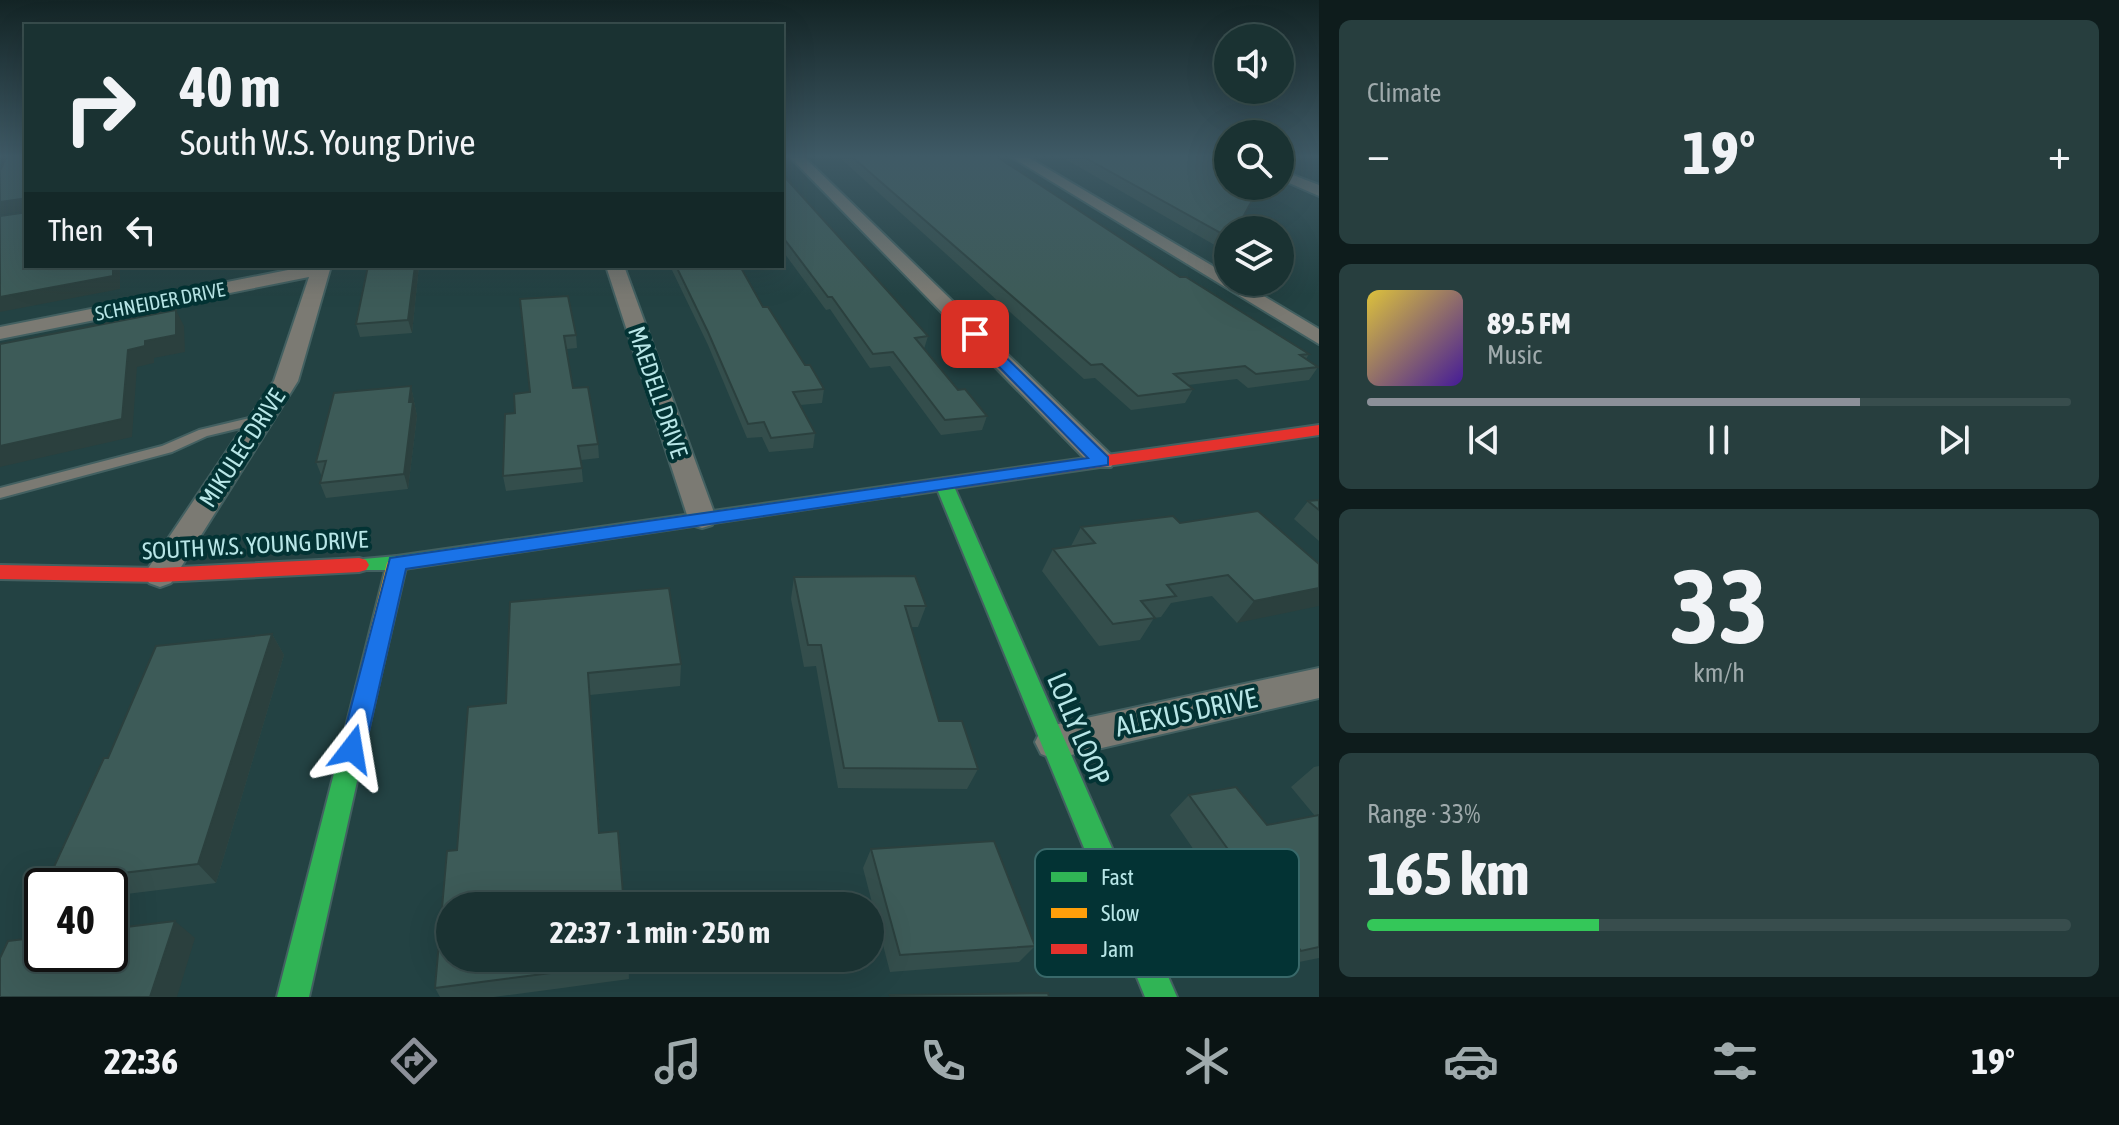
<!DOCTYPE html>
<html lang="en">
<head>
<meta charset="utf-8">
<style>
  :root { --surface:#1a3232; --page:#273e3e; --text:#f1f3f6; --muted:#9faaac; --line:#384d4d; --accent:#8c9099 }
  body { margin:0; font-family:"Asap Condensed",sans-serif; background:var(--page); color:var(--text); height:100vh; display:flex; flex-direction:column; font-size:30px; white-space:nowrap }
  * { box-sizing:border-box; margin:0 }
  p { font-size:26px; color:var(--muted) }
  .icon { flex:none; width:44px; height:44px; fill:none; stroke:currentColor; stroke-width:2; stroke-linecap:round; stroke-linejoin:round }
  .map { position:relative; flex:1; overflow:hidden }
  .details { display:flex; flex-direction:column; gap:20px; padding:20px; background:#0e1c1c; width:800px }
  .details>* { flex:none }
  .top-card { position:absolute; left:24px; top:24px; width:760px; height:244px; border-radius:0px; box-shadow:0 8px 32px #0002,0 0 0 2px var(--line); background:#1a3232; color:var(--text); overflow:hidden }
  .fabs { position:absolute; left:1214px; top:24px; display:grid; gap:16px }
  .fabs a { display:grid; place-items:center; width:80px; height:80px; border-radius:50%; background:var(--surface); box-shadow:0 8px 32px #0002,0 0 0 2px var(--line); font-size:40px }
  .speed { position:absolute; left:24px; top:868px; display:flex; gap:16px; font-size:40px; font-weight:700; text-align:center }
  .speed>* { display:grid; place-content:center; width:104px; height:104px; border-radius:50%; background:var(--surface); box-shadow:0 8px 32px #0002,0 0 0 2px var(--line); line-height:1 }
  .speed .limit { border:4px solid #111; border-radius:12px; background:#fff; color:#111 }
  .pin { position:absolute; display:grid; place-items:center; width:68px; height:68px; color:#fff; margin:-34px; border-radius:16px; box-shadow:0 4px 12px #0006 }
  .me { position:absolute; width:88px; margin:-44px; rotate:14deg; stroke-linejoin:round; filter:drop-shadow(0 0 6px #0008) }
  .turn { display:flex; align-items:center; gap:28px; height:168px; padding:0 24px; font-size:36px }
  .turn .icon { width:104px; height:104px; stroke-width:2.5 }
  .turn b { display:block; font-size:56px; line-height:68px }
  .then { display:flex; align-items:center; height:76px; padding:0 24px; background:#0003; gap:16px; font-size:30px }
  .big { font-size:60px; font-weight:700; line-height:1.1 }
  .details .widget { flex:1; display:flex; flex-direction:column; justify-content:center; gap:12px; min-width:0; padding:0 28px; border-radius:12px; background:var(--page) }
  .details .dial { align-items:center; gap:0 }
  .dial b { font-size:104px; line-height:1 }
  .song { display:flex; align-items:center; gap:24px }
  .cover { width:96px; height:96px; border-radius:12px; background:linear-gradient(135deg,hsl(50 70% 55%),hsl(260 70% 35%)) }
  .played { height:8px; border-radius:4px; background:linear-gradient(90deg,var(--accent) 70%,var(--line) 70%) }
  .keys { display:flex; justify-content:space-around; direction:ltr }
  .heat { display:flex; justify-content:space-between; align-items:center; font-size:44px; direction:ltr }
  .charge { height:12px; border-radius:6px; background:linear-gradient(90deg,#34c759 33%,var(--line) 0) }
  .trip { position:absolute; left:436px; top:892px; width:448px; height:80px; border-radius:40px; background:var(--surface); box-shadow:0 8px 32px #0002,0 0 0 2px var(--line); font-weight:700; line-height:80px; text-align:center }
  .dock { display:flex; height:128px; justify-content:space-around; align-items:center; background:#0a1414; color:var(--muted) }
  .dock .icon { width:56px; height:56px }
  .dock .active { color:var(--accent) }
  .dock b { font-size:36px; color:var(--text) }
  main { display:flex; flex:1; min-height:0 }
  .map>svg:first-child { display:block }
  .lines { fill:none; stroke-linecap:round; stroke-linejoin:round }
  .lane-casing { stroke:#436061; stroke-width:4 }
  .street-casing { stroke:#436061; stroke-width:4 }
  .fast-casing { stroke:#436061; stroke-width:4 }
  .slow-casing { stroke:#436061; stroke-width:4 }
  .jam-casing { stroke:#436061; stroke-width:4 }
  .lane { fill:#7b7a73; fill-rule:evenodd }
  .street { fill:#7b7a73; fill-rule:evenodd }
  .fast { fill:#30b455; fill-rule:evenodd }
  .slow { fill:#ff9f0a; fill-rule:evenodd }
  .jam { fill:#e5322d; fill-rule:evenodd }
  .wall { fill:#344e4c }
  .shaded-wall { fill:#2b403e }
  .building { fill:#3d5b58; stroke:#2b403e; stroke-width:2 }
  .route { fill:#1a73e8; stroke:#114b97; stroke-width:2 }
  .labels { text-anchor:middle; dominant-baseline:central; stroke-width:8; stroke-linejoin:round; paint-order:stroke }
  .far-street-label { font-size:20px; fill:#b8e6e7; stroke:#033334 }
  .street-label { font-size:24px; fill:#b8e6e7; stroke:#033334 }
  .near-street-label { font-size:28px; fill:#b8e6e7; stroke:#033334 }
  .key { fill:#033334; stroke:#39696a; stroke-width:2 }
  .key-label { font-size:22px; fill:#b8e6e7 }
</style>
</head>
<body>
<main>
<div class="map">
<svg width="1319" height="997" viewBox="0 0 1319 997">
  <rect width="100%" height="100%" fill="#234243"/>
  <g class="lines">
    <defs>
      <path id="lane" d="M262 415 266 416 268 419 266 422 207 436 172 452 0 498V488L162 446 199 430Z"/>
      <path id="street" d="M789 156H803L1111 455 1115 461 1111 467H1093Z
        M1010 156H1026L1228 275V282H1240L1319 329V344Z
        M1280 170 1319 185V196L1280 179Z
        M308 266H331L298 381 171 583 160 587 149 583 144 575 149 567 274 381 309 277 0 339V327Z
        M606 266H624L716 518 712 525 702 528 692 525 688 518Z
        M1319 668V698L1054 759 1041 754 1035 742 1041 730 1054 725Z"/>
      <path id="fast" d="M944 478 953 484 1177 997H1145L935 484Z
        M902 484 908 486 911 490 908 494 397 570H352L349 565 352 560 397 556Z
        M367 677 375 680 378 687 309 997H277L356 687 359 680Z"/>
      <path id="slow" d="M397 556 404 558 407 563 378 687 375 694 367 697 359 694 356 687 387 563 390 558Z"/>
      <path id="jam" d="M1319 425V435L902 496 893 490 902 484Z
        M359 558 366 560 369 565 366 570 359 572 160 582 0 579V565L160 568Z"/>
    </defs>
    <use href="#lane" class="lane-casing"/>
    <use href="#street" class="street-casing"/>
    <use href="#fast" class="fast-casing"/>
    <use href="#slow" class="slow-casing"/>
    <use href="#jam" class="jam-casing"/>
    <use href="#lane" class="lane"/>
    <use href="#street" class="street"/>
    <use href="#fast" class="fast"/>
    <use href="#slow" class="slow"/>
    <use href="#jam" class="jam"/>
  </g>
  <path class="wall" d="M838 156H996L1180 277 1309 354 1306 359 1318 367 1309 380 1248 388 1237 379 1188 385 1193 389 1185 403 1131 410 1095 378 1084 379Z
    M1060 156H1228V246L1225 251Z
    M1280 156H1319V158L1280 160Z
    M782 174 928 336 924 349 958 390 987 416 982 430 941 435 890 366 870 368 830 309 826 310 782 250Z
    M419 266 412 333 360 337 356 324Z
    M670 266H740L763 307 805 365 824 389 822 403 800 405 815 433 813 448 769 452 762 437 747 438 708 345Z
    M568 296 576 335 577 348 567 349 573 388 598 444 599 458 581 460 583 482 506 491 503 476 515 413 530 392Z
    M411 386 417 416 408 489 326 498 320 483 322 477 316 462Z
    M1319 500V541L1294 519 1308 501Z
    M1180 523 1319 564 1237 623 1212 596 1171 603 1161 617 1154 618 1140 640 1099 646 1042 571 1053 549 1071 546 1081 527Z
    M794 577 926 606 918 627H911L939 721 978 769 967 789 838 788 816 666 804 667 791 599Z
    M510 602 681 664 680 686 590 695 600 833 628 958 629 979 494 997H440L435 988 457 850 506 703Z
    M272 634 284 655 216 883 110 896V886H52L47 882 108 758Z
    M1319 766V958L1274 967 1170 815 1189 795 1267 825 1315 816 1291 787 1314 767Z
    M871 849 1035 946 1019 962 890 972 863 868Z"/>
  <path class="shaded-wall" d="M22 199 26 211 0 215V202Z
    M113 266H120V289L0 312V297Z
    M186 266H209L188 270Z
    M415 266H419L412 333 408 320Z
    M176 310 184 326 185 352 154 358V363L137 367 132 437 0 467V446L128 350 145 341Z
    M411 386 417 416 408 489 404 474 409 402Z
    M1319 588V606L1237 623 1254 601Z
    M272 634 284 655 216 883 198 864Z
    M588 673 590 695 601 852 599 833Z
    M175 921 195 938 177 997H150Z"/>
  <path class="building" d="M7 156H26V266H113V276L0 297V216L22 213V199L0 202V170Z
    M851 156H996L1180 277H1186L1309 354 1300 355 1318 367 1256 374 1245 366 1174 374 1193 389 1138 396 1102 364 1091 365Z
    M1082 156H1228V186H1260L1236 230H1228V237Z
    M782 174 894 298 928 336 915 338 958 390 965 389 987 416 945 420 893 352 873 354 832 297H828L782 236Z
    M368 266H415L408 320 356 324Z
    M676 266H740L763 307H768L805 365H810L824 389 793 392 815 433 771 438 764 422 748 424 708 332Z
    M568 296 576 335 564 336 573 388 588 387 598 444 578 446 582 468 503 476 505 414 515 413 514 394 530 392 520 299Z
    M176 310V335L145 341V346L128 350 122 419 0 446V344Z
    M411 386 409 402H413L404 474 320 483 326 461 316 462 334 393Z
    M1319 500V510L1308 501Z
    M1258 511 1319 564V588L1254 601 1228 575 1167 585 1176 596 1141 601 1155 618 1113 624 1053 549 1095 543 1081 527 1173 516 1180 523Z
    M915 576 926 606H905L939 721H962L978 769 844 768 821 645H808L794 577Z
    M669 588 681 664 588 673 599 833 618 831 624 906H450V958H628V963L435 988 447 851 457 850 468 707 506 703 510 602Z
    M272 634 198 864 47 882 104 758H108L156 646Z
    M1236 787 1267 825 1319 815V947L1301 951 1189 795Z
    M994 841 1035 946 900 955 871 849Z
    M175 921 150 997H0V958L8 941 42 937V954H110V929Z
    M1048 993 1049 997H891L890 995Z"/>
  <linearGradient id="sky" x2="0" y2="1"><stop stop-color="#132425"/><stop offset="0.53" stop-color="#3f5a66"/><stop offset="1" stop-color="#3f5a66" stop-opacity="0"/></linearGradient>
  <rect width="1319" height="295" fill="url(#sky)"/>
  <path class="route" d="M970 331H979L1108 457V465L406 569 365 749 361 757 352 760 343 757 340 749 390 558 1088 458 970 337Z"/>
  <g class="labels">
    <g class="far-street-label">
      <text transform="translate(160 301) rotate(-11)">SCHNEIDER DRIVE</text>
    </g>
    <g class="street-label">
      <text transform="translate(658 392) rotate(71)">MAEDELL DRIVE</text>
      <text transform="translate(242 448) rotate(-57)">MIKULEC DRIVE</text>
      <text transform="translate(255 545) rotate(-3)">SOUTH W.S. YOUNG DRIVE</text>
    </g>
    <g class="near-street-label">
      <text transform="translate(1186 712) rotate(-12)">ALEXUS DRIVE</text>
      <text transform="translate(1079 729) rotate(67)">LOLLY LOOP</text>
    </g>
  </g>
  <rect x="1035" y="849" width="264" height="128" rx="12" class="key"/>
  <rect x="1051" y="872" width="36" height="10" fill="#30b455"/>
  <rect x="1051" y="908" width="36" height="10" fill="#ff9f0a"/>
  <rect x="1051" y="944" width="36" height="10" fill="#e5322d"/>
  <g class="key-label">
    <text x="1101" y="885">Fast</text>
    <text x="1101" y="921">Slow</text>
    <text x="1101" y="957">Jam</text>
  </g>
</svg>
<div class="fabs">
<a><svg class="icon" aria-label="sound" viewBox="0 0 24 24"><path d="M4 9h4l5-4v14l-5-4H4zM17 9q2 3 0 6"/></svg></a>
<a><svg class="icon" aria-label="search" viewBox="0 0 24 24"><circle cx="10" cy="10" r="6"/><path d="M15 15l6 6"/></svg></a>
<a><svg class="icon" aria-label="layers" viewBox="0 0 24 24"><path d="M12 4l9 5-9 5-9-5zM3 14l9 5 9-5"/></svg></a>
</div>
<div class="speed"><div class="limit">40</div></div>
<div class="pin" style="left:975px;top:334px;background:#d93025"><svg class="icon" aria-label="arrive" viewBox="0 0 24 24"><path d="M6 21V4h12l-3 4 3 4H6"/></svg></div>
<svg class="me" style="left:352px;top:749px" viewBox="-20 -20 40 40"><path d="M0-17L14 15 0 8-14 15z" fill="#1a73e8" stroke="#fff" stroke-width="4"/></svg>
<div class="trip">22:37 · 1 min · 250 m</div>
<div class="top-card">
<div class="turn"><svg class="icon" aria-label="right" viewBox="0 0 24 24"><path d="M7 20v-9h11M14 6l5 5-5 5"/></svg><div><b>40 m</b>South W.S. Young Drive</div></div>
<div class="then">Then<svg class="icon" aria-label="left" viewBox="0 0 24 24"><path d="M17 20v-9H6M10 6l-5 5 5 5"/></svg></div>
</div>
</div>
<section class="details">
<div class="widget"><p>Climate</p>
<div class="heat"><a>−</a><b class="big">19°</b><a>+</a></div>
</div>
<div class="widget">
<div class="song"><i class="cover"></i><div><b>89.5 FM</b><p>Music</p></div></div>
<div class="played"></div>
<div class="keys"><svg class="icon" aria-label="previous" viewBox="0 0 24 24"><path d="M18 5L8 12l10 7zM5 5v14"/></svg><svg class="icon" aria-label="pause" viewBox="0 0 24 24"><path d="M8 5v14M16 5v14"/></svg><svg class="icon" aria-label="next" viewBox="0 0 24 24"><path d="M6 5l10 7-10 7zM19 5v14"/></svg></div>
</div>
<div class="widget dial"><b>33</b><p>km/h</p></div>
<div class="widget"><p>Range · 33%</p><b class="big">165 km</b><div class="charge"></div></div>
</section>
</main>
<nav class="dock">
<b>22:36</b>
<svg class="icon active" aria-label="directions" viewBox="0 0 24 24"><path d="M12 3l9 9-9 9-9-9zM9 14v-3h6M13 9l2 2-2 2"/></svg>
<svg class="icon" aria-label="music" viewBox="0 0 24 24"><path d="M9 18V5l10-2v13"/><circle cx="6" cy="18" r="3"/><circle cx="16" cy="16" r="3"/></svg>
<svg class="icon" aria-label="phone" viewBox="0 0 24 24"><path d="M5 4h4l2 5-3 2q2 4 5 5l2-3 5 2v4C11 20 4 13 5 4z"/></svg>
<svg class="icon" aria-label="climate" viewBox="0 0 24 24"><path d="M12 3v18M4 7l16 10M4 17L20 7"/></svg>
<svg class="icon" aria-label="car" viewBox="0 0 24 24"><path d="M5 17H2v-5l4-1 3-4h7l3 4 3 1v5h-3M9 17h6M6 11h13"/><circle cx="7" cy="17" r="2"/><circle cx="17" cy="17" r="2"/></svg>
<svg class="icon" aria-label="filters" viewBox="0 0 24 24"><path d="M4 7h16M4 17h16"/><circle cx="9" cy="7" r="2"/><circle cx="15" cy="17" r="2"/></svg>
<b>19°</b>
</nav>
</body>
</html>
